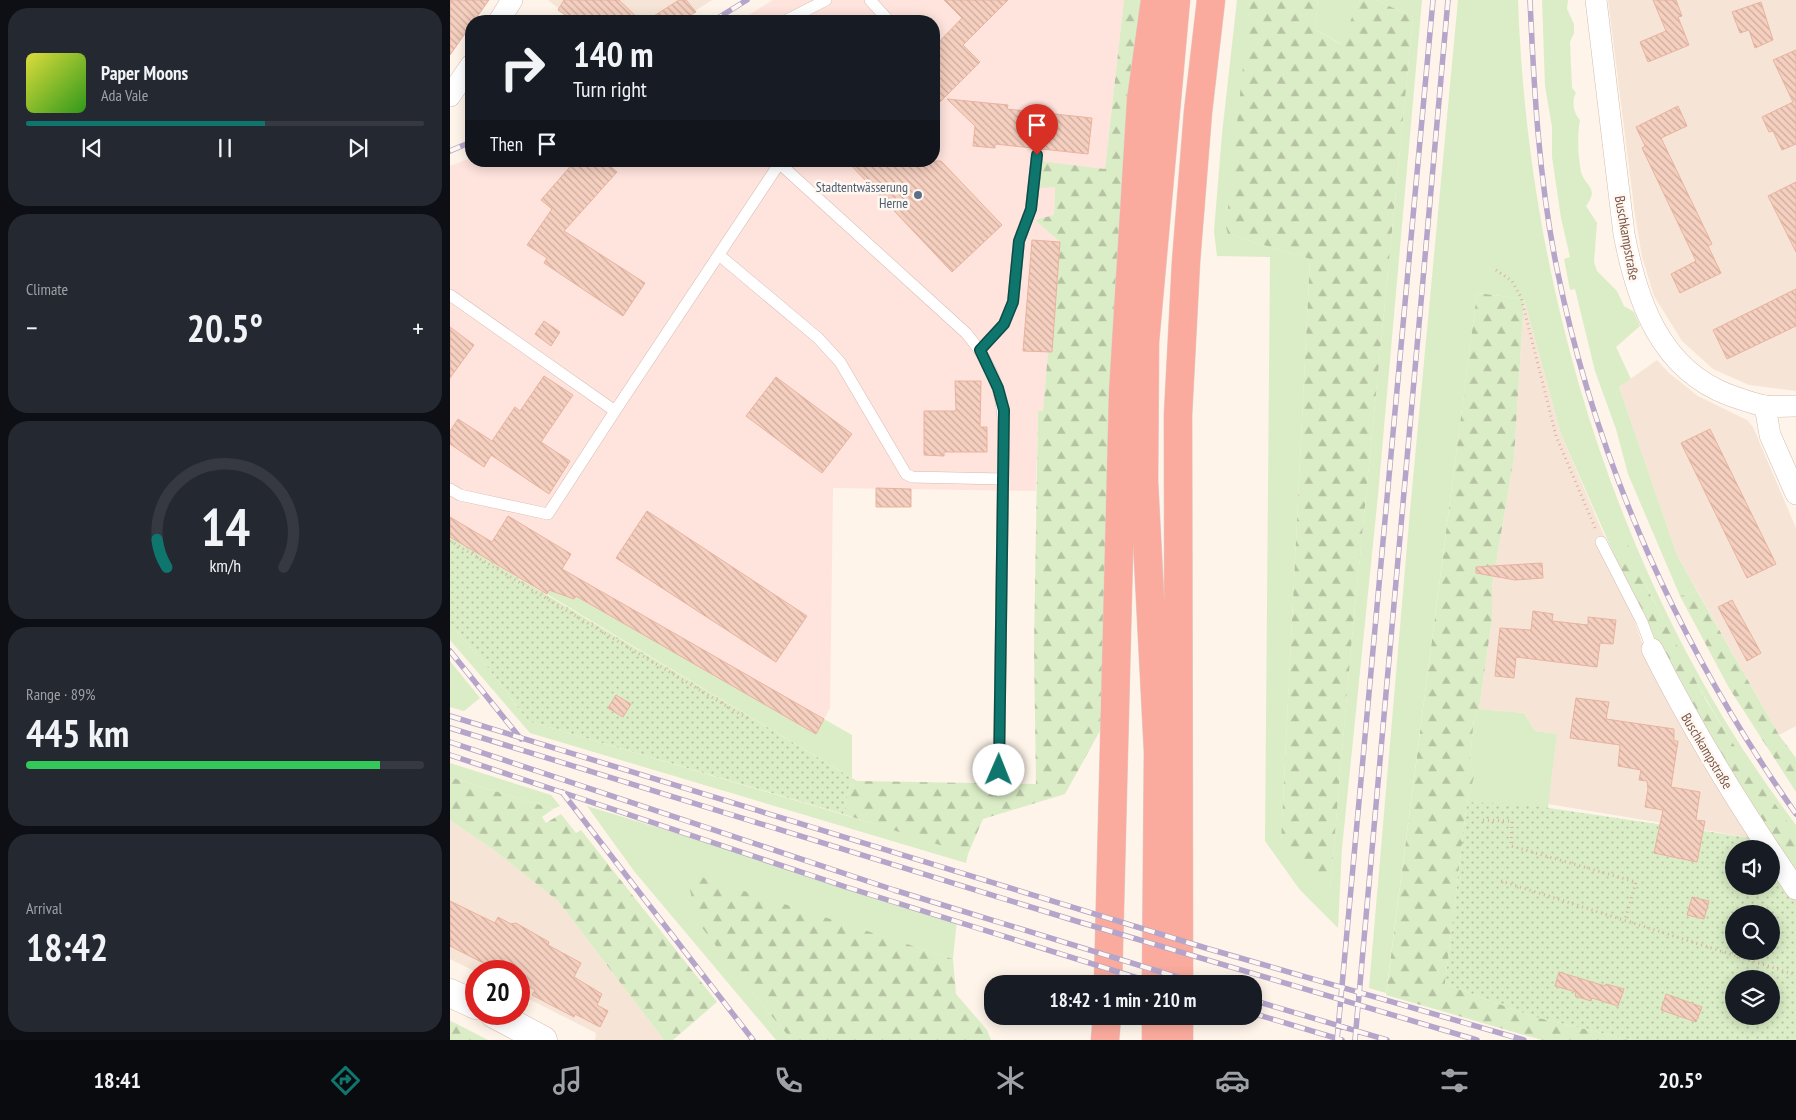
<!DOCTYPE html>
<html lang="en">
<head>
<meta charset="utf-8">
<style>
  :root { --surface:#171b24; --page:#242831; --text:#f1f3f6; --muted:#9ea1a6; --line:#363941; --accent:#0f766e }
  body { margin:0; font-family:"PT Sans Narrow",sans-serif; background:var(--page); color:var(--text); height:100vh; display:flex; flex-direction:column; font-size:19px; white-space:nowrap }
  * { box-sizing:border-box; margin:0 }
  p { font-size:16px; color:var(--muted) }
  .icon { flex:none; width:28px; height:28px; fill:none; stroke:currentColor; stroke-width:2; stroke-linecap:round; stroke-linejoin:round }
  .map { position:relative; flex:1; overflow:hidden }
  .side { display:flex; flex-direction:column; gap:8px; padding:8px; background:#0d0f14; width:450px }
  .side>* { flex:none }
  .guide { position:absolute; left:15px; top:15px; width:475px; height:152px; border-radius:20px; box-shadow:0 2px 12px #0003; background:#171b24; color:var(--text); overflow:hidden }
  .fabs { position:absolute; left:1275px; top:840px; display:grid; gap:10px }
  .fabs a { display:grid; place-items:center; width:55px; height:55px; border-radius:50%; background:var(--surface); box-shadow:0 2px 12px #0003; font-size:25px }
  .speed { position:absolute; left:15px; top:960px; display:flex; gap:10px; font-size:25px; font-weight:700; text-align:center }
  .speed>* { display:grid; place-content:center; width:65px; height:65px; border-radius:50%; background:var(--surface); box-shadow:0 2px 12px #0003; line-height:1 }
  .speed .limit { border:8px solid #d22; background:#fff; color:#111 }
  .pin { position:absolute; display:grid; place-items:center; width:42px; height:42px; color:#fff; margin:-51px -21px; border-radius:50% 50% 50% 0; rotate:-45deg; box-shadow:0 0 5px #0007 }
  .pin .icon { rotate:45deg }
  .me { position:absolute; width:55px; margin:-28px; rotate:1deg; stroke-linejoin:round; filter:drop-shadow(0 0 4px #0008) }
  .turn { display:flex; align-items:center; gap:18px; height:105px; padding:0 25px; font-size:22px }
  .turn .icon { width:65px; height:65px; stroke-width:2.5 }
  .turn b { display:block; font-size:35px; line-height:42px }
  .then { display:flex; align-items:center; height:48px; padding:0 25px; background:#0003; gap:10px; font-size:19px }
  .big { font-size:38px; font-weight:700; line-height:1.1 }
  .side .widget { flex:1; display:flex; flex-direction:column; justify-content:center; gap:8px; min-width:0; padding:0 18px; border-radius:20px; background:var(--page) }
  .side .dial { align-items:center; gap:0 }
  .dial svg { height:130px; overflow:visible; fill:none; stroke:var(--line); stroke-width:7; stroke-linecap:round; text-anchor:middle }
  .dial text { fill:var(--text); stroke:none }
  .song { display:flex; align-items:center; gap:15px }
  .cover { width:60px; height:60px; border-radius:8px; background:linear-gradient(135deg,hsl(60 70% 55%),hsl(110 70% 35%)) }
  .played { height:5px; border-radius:2px; background:linear-gradient(90deg,var(--accent) 60%,var(--line) 60%) }
  .keys { display:flex; justify-content:space-around; direction:ltr }
  .heat { display:flex; justify-content:space-between; align-items:center; font-size:28px; direction:ltr }
  .charge { height:8px; border-radius:4px; background:linear-gradient(90deg,#34c759 89%,var(--line) 0) }
  .trip { position:absolute; left:534px; top:975px; width:278px; height:50px; border-radius:20px; background:var(--surface); box-shadow:0 2px 12px #0003; font-weight:700; line-height:50px; text-align:center }
  .tabs { display:flex; height:80px; justify-content:space-around; align-items:center; background:#090b0e; color:var(--muted) }
  .tabs .icon { width:35px; height:35px }
  .tabs .current { color:var(--accent) }
  .tabs b { font-size:22px; color:var(--text) }
  main { display:flex; flex:1; min-height:0 }
  .map>svg:first-child { display:block }
  .residential { fill:#f6e5d7 }
  .commercial { fill:#ffe3dd }
  .grass { fill:#daedc6 }
  .forest { fill:url(#forest-firs) }
  .park { fill:url(#park-dots); fill-rule:evenodd }
  .building { fill:url(#building-back-hatch); stroke:#e9b39e }
  .lines { fill:none; stroke-linecap:round; stroke-linejoin:round }
  .lane-casing { stroke:#d4bcb0; stroke-width:12 }
  .street-casing { stroke:#d4bcb0; stroke-width:22 }
  .secondary-casing { stroke:#d9bdb0; stroke-width:29 }
  .highway-casing { stroke:#ddd3d0; stroke-width:29 }
  .path { stroke:#dbb1a1; stroke-width:3; stroke-dasharray:1 4; stroke-linecap:butt }
  .lane { stroke:#fff; stroke-width:11 }
  .street { stroke:#fff; stroke-width:21 }
  .secondary { stroke:#fff; stroke-width:28 }
  .highway { stroke:#fbab9d; stroke-width:28 }
  .rail-casing { stroke:#b5a5ca; stroke-width:5.5 }
  .rail { stroke:#fff8f1; stroke-width:4; stroke-dasharray:11; stroke-linecap:butt }
  .route-casing { stroke:#0a4d48; stroke-width:12 }
  .route { stroke:#0f766e; stroke-width:9 }
  .service-dot { fill:#5c6f8a; stroke:#fff8f1; stroke-width:2 }
  .labels { text-anchor:middle; dominant-baseline:central; stroke-width:5; stroke-linejoin:round; paint-order:stroke }
  .service-label { font-size:14px; fill:#4e5e75; stroke:#fff8f1; text-anchor:end }
  .street-label { font-size:14px; fill:#7b564a; stroke:#fff8f1 }
</style>
</head>
<body>
<main>
<section class="side">
<div class="widget">
<div class="song"><i class="cover"></i><div><b>Paper Moons</b><p>Ada Vale</p></div></div>
<div class="played"></div>
<div class="keys"><svg class="icon" aria-label="previous" viewBox="0 0 24 24"><path d="M18 5L8 12l10 7zM5 5v14"/></svg><svg class="icon" aria-label="pause" viewBox="0 0 24 24"><path d="M8 5v14M16 5v14"/></svg><svg class="icon" aria-label="next" viewBox="0 0 24 24"><path d="M6 5l10 7-10 7zM19 5v14"/></svg></div>
</div>
<div class="widget"><p>Climate</p>
<div class="heat"><a>−</a><b class="big">20.5°</b><a>+</a></div>
</div>
<div class="widget dial"><svg viewBox="0 0 100 80">
<path d="M14 69A42 42 0 1 1 86 69"/>
<path d="M14 69A42 42 0 0 1 8 52" stroke="#0f766e"/>
<text x="50" y="56" font-size="32" font-weight="700">14</text>
<text x="50" y="72" font-size="11">km/h</text>
</svg></div>
<div class="widget"><p>Range · 89%</p><b class="big">445 km</b><div class="charge"></div></div>
<div class="widget"><p>Arrival</p><b class="big">18:42</b></div>
</section>
<div class="map">
<svg width="1346" height="1040" viewBox="0 0 1346 1040">
  <defs>
    <pattern id="forest-firs" width="22" height="20" patternUnits="userSpaceOnUse" patternTransform="scale(1.25)"><rect width="22" height="20" fill="#daedc6"/><path d="M5 1l3.5 6h-7zM16 11l3.5 6h-7z" fill="#b6c3a3"/></pattern>
    <pattern id="park-dots" width="8" height="8" patternUnits="userSpaceOnUse" patternTransform="scale(1.25)"><rect width="8" height="8" fill="#daedc6"/><path d="M2 2h.1M6 6h.1" fill="none" stroke="#b6c3a3" stroke-width="1.8" stroke-linecap="round"/></pattern>
    <pattern id="building-back-hatch" width="6" height="6" patternUnits="userSpaceOnUse" patternTransform="scale(1.25)"><rect width="6" height="6" fill="#f5cfbf"/><path d="M-1 5l2 2M0 0l6 6M5-1l2 2" fill="none" stroke="#cbab9d"/></pattern>
  </defs>
  <rect width="100%" height="100%" fill="#fef4e9"/>
  <path class="residential" d="M98 0H262L229 21H124Z
    M1158 0H1346V391L1299 385 1263 369 1232 341 1204 296 1192 257 1185 215Z
    M1074 299 1111 434 1156 540 1201 668 1308 839 1098 804 1107 734 1085 731 1074 713 1029 709 1042 619V586L1064 458Z
    M1207 360 1219 373 1248 396 1297 420 1303 427 1346 528V726L1329 735 1227 555 1169 387Z
    M0 820 45 851 108 901 214 1040H145L146 1033 69 994V971L26 972 0 959Z"/>
  <path class="commercial" d="M323 0H674L655 169 591 161 589 187 605 186 604 216 585 220 610 242 602 353H598L593 412 588 411 586 491 383 488 380 708 366 734 126 597 124 599 99 590 97 594 0 537V166L21 158V161H484V21H289Z"/>
  <path class="grass" d="M787 0H800L778 234 860 259 831 842 880 890 901 648 963 17 926 0H972L928 495 892 848 888 928 850 890 815 841 820 257 767 256 764 231 772 134Z
    M868 0H910L891 44 865 29Z
    M1008 0H1068C1078 292 1169 591 1346 825V834C1278 745 1224 648 1178 546L1166 559 1111 434 1074 299 1027 293 936 993 919 988 960 511Z
    M1092 0H1118L1117 9 1124 24V33L1120 42 1122 88 1126 93C1121 101 1124 114 1130 120 1127 136 1128 156 1131 172 1135 187 1150 187 1136 206L1147 223 1144 262 1147 271 1167 291 1174 306 1184 312 1190 326 1166 347 1181 379 1169 387 1227 555 1247 591 1230 596 1178 474 1166 429 1145 371 1125 289 1120 290 1114 259 1120 257 1111 218 1102 157V127L1095 86Z
    M99 590 124 599 126 596 366 734 374 719 402 735V778L97 594Z
    M0 624 36 665 78 721 465 836 518 854 516 863 80 733 0 640Z
    M0 661 30 698 14 711 0 707Z
    M1029 709 1074 713 1085 731 1107 734 1098 808 1017 802 1024 777 1020 760 1024 718Z
    M0 763 101 795 110 806 103 809 0 777Z
    M137 806 507 919 503 959 237 873 302 993 342 1040H326L184 871Z"/>
  <path class="forest" d="M674 0H698L656 720 615 794 533 819 518 854 393 814 402 778 407 781 586 784 584 647 588 411H593L598 352H602L610 242 585 220 604 215 605 187 589 188 591 161 655 169Z
    M800 0H868L865 29 890 44 910 0H926L963 17 901 648 880 891 831 842 860 259 778 234 776 227Z
    M1027 293 1074 299 1064 458 1042 586V619L1029 709 1024 718 1020 760 1024 777 1017 802 995 984 1085 1017 1181 1040H1092L936 995Z
    M1178 545 1201 596 1257 702 1284 745 1346 834V878L1227 689 1196 619 1166 559Z
    M1247 591 1329 735 1346 758V792L1279 688 1230 596Z
    M0 777 103 809 92 817 96 823 111 814 126 833 131 830 267 1002 223 1040H214L108 901 45 851 0 820Z
    M236 872 503 959 506 994 537 1030 541 1040H342L302 993 247 921Z
    M0 1021 5 1023 38 1040H0Z"/>
  <path class="park" d="M0 537 402 778 393 814 78 721 36 665 0 624Z
    M1017 802 1079 805 1308 839 1310 849H1284V886H1321V864L1346 898V1040H1181L1085 1017 995 984ZM1284 914H1321V951H1284ZM1284 979H1321V1016H1284Z"/>
  <path class="building" d="M0 0H39L24 21H21V25L0 55Z
    M114 0H169L191 21H124L108 10Z
    M229 0H236L246 12 229 21H196Z
    M494 0H558L513 45 530 62 484 108V47L512 18Z
    M1203 0H1226L1232 16 1228 17 1239 45 1198 62 1190 42 1216 31Z
    M1311 2 1323 40 1305 48 1299 30 1290 33 1282 12Z
    M1346 50V144L1332 150 1323 131 1319 132 1312 117 1343 102 1323 60Z
    M497 99 558 105 557 109 642 118 638 154 545 144V148L523 146 525 126Z
    M1228 106 1237 126 1211 138 1262 244 1258 246 1271 273 1230 293 1221 274 1246 261 1192 148 1195 146 1186 127Z
    M125 161H154L167 172 114 231 195 283 173 316 94 263 97 258 77 245 102 209 91 200Z
    M397 161H491L552 225 502 272Z
    M1346 182V252L1318 196Z
    M582 240 610 242 602 352 573 351Z
    M1346 289V326L1277 359 1263 330Z
    M94 321 110 332 101 346 85 334Z
    M0 327 24 345 0 378Z
    M94 376 123 395 91 442 120 461 99 494 41 455 34 467 0 444V431L8 419 42 441 65 407 70 411Z
    M326 377 402 434 372 473 296 416Z
    M505 381H531L530 427H537V452H494V456L474 455V411H506Z
    M1260 429 1326 564 1297 578 1231 443Z
    M426 488 461 489V507H426Z
    M197 511 357 616 326 662 166 558Z
    M58 516 121 554 112 569 374 719 366 734 126 596 124 599 99 590 97 594 0 537V517L42 542Z
    M1092 563 1093 578 1065 580 1026 573V567Z
    M1282 600 1311 653 1297 661 1268 607Z
    M1083 611 1103 614 1102 621 1138 625V617L1166 620 1163 644 1150 643 1147 667 1066 657 1064 678 1045 676 1050 628 1081 630Z
    M166 695 181 704 173 717 158 708Z
    M1126 698 1159 702 1156 719 1224 729V741H1228L1221 787 1250 792 1246 820 1255 821 1247 862 1204 853 1213 810 1195 807 1198 789 1197 781 1189 780 1191 770 1168 766 1170 745 1120 738Z
    M1242 897 1259 901 1254 919 1237 915Z
    M0 901 45 923 48 917 61 924 66 923 99 942 98 945 131 963 124 977 152 994 147 1005 158 1011 150 1027 125 1014 124 1017 82 995 85 990 69 982V971H49L0 946Z
    M1109 972 1155 986 1156 984 1174 989 1168 1006 1142 998 1141 1001 1125 996 1126 992 1105 986Z
    M1216 994 1252 1007 1246 1022 1211 1010Z"/>
  <g class="lines">
    <defs>
      <path id="lane" d="M420 0 439 21
        M335 21 376 0
        M269 255 368 338 390 362 456 474 462 477 553 479C554 417 559 384 516 333L329 163
        M0 295 165 411 98 514 10 495 0 489
        M530 350 554 324 563 302 569 241 581 209 587 155
        M165 411 331 161
        M1151 542 1192 622 1202 649
        M549 770 553 479"/>
      <path id="street" d="M1146 0 1174 234C1187 301 1210 369 1279 395 1291 399 1303 404 1316 406 1325 407 1336 406 1346 406
        M49 21 62 0
        M0 96 21 65
        M1315 406 1320 435 1346 494
        M1202 649C1237 719 1276 784 1319 849
        M1321 852 1346 889"/>
      <path id="secondary" d="M0 993 26 1005
        M44 1014 93 1040"/>
      <path id="highway" d="M658 984 673 393 691 100 705 0
        M706 984 708 752 694 481 695 342 726 0
        M729 984 728 415 736 262 748 112 761 0
        M729 1016V1040
        M655 1040 657 1016
        M706 1040V1016"/>
    </defs>
    <use href="#lane" class="lane-casing"/>
    <use href="#street" class="street-casing"/>
    <use href="#secondary" class="secondary-casing"/>
    <use href="#highway" class="highway-casing"/>
    <path class="path" d="M1046 270 1062 281 1071 297 1106 436 1146 530
      M0 541 300 720
      M1033 820 1062 821 1061 846 1186 882 1175 920
      M1051 881 1346 975"/>
    <use href="#lane" class="lane"/>
    <use href="#street" class="street"/>
    <use href="#secondary" class="secondary"/>
    <use href="#highway" class="highway"/>
    <defs>
      <path id="rail" d="M1080 0C1084 90 1089 181 1107 269 1147 466 1231 650 1346 814
        M263 21 297 0
        M0 151 21 142
        M0 651 71 739
        M0 716 759 949 1074 1040
        M0 728 626 921 1027 1040
        M0 742 444 890 750 984
        M0 755 396 887 707 984
        M112 792 303 1040
        M802 1000 937 1040
        M802 1013 892 1040
        M887 1040 983 0
        M905 1040 998 0"/>
    </defs>
    <use href="#rail" class="rail-casing"/>
    <use href="#rail" class="rail"/>
  </g>
  <g class="lines">
    <defs>
      <path id="route" d="M549 770 554 410 548 388 530 350 554 324 563 302 569 241 581 209 587 155"/>
    </defs>
    <use href="#route" class="route-casing"/>
    <use href="#route" class="route"/>
  </g>
  <circle class="service-dot" cx="468" cy="195" r="5"/>
  <g class="labels">
    <g class="service-label">
      <text x="458" y="187">Stadtentwässerung<tspan x="458" dy="16">Herne</tspan></text>
    </g>
    <g class="street-label">
      <text transform="translate(1177 238) rotate(80)">Buschkampstraße</text>
      <text transform="translate(1257 751) rotate(59)">Buschkampstraße</text>
    </g>
  </g>
</svg>
<div class="fabs">
<a><svg class="icon" aria-label="sound" viewBox="0 0 24 24"><path d="M4 9h4l5-4v14l-5-4H4zM17 9q2 3 0 6"/></svg></a>
<a><svg class="icon" aria-label="search" viewBox="0 0 24 24"><circle cx="10" cy="10" r="6"/><path d="M15 15l6 6"/></svg></a>
<a><svg class="icon" aria-label="layers" viewBox="0 0 24 24"><path d="M12 4l9 5-9 5-9-5zM3 14l9 5 9-5"/></svg></a>
</div>
<div class="speed"><div class="limit">20</div></div>
<div class="pin" style="left:587px;top:155px;background:#d93025"><svg class="icon" aria-label="arrive" viewBox="0 0 24 24"><path d="M6 21V4h12l-3 4 3 4H6"/></svg></div>
<svg class="me" style="left:549px;top:770px" viewBox="-20 -20 40 40"><circle r="19" fill="#fff"/><path d="M0-13L10 11 0 6-10 11z" fill="#0f766e"/></svg>
<div class="trip">18:42 · 1 min · 210 m</div>
<div class="guide">
<div class="turn"><svg class="icon" aria-label="right" viewBox="0 0 24 24"><path d="M7 20v-9h11M14 6l5 5-5 5"/></svg><div><b>140 m</b>Turn right</div></div>
<div class="then">Then<svg class="icon" aria-label="arrive" viewBox="0 0 24 24"><path d="M6 21V4h12l-3 4 3 4H6"/></svg></div>
</div>
</div>
</main>
<nav class="tabs">
<b>18:41</b>
<svg class="icon current" aria-label="directions" viewBox="0 0 24 24"><path d="M12 3l9 9-9 9-9-9zM9 14v-3h6M13 9l2 2-2 2"/></svg>
<svg class="icon" aria-label="music" viewBox="0 0 24 24"><path d="M9 18V5l10-2v13"/><circle cx="6" cy="18" r="3"/><circle cx="16" cy="16" r="3"/></svg>
<svg class="icon" aria-label="phone" viewBox="0 0 24 24"><path d="M5 4h4l2 5-3 2q2 4 5 5l2-3 5 2v4C11 20 4 13 5 4z"/></svg>
<svg class="icon" aria-label="climate" viewBox="0 0 24 24"><path d="M12 3v18M4 7l16 10M4 17L20 7"/></svg>
<svg class="icon" aria-label="car" viewBox="0 0 24 24"><path d="M5 17H2v-5l4-1 3-4h7l3 4 3 1v5h-3M9 17h6M6 11h13"/><circle cx="7" cy="17" r="2"/><circle cx="17" cy="17" r="2"/></svg>
<svg class="icon" aria-label="filters" viewBox="0 0 24 24"><path d="M4 7h16M4 17h16"/><circle cx="9" cy="7" r="2"/><circle cx="15" cy="17" r="2"/></svg>
<b>20.5°</b>
</nav>
</body>
</html>
